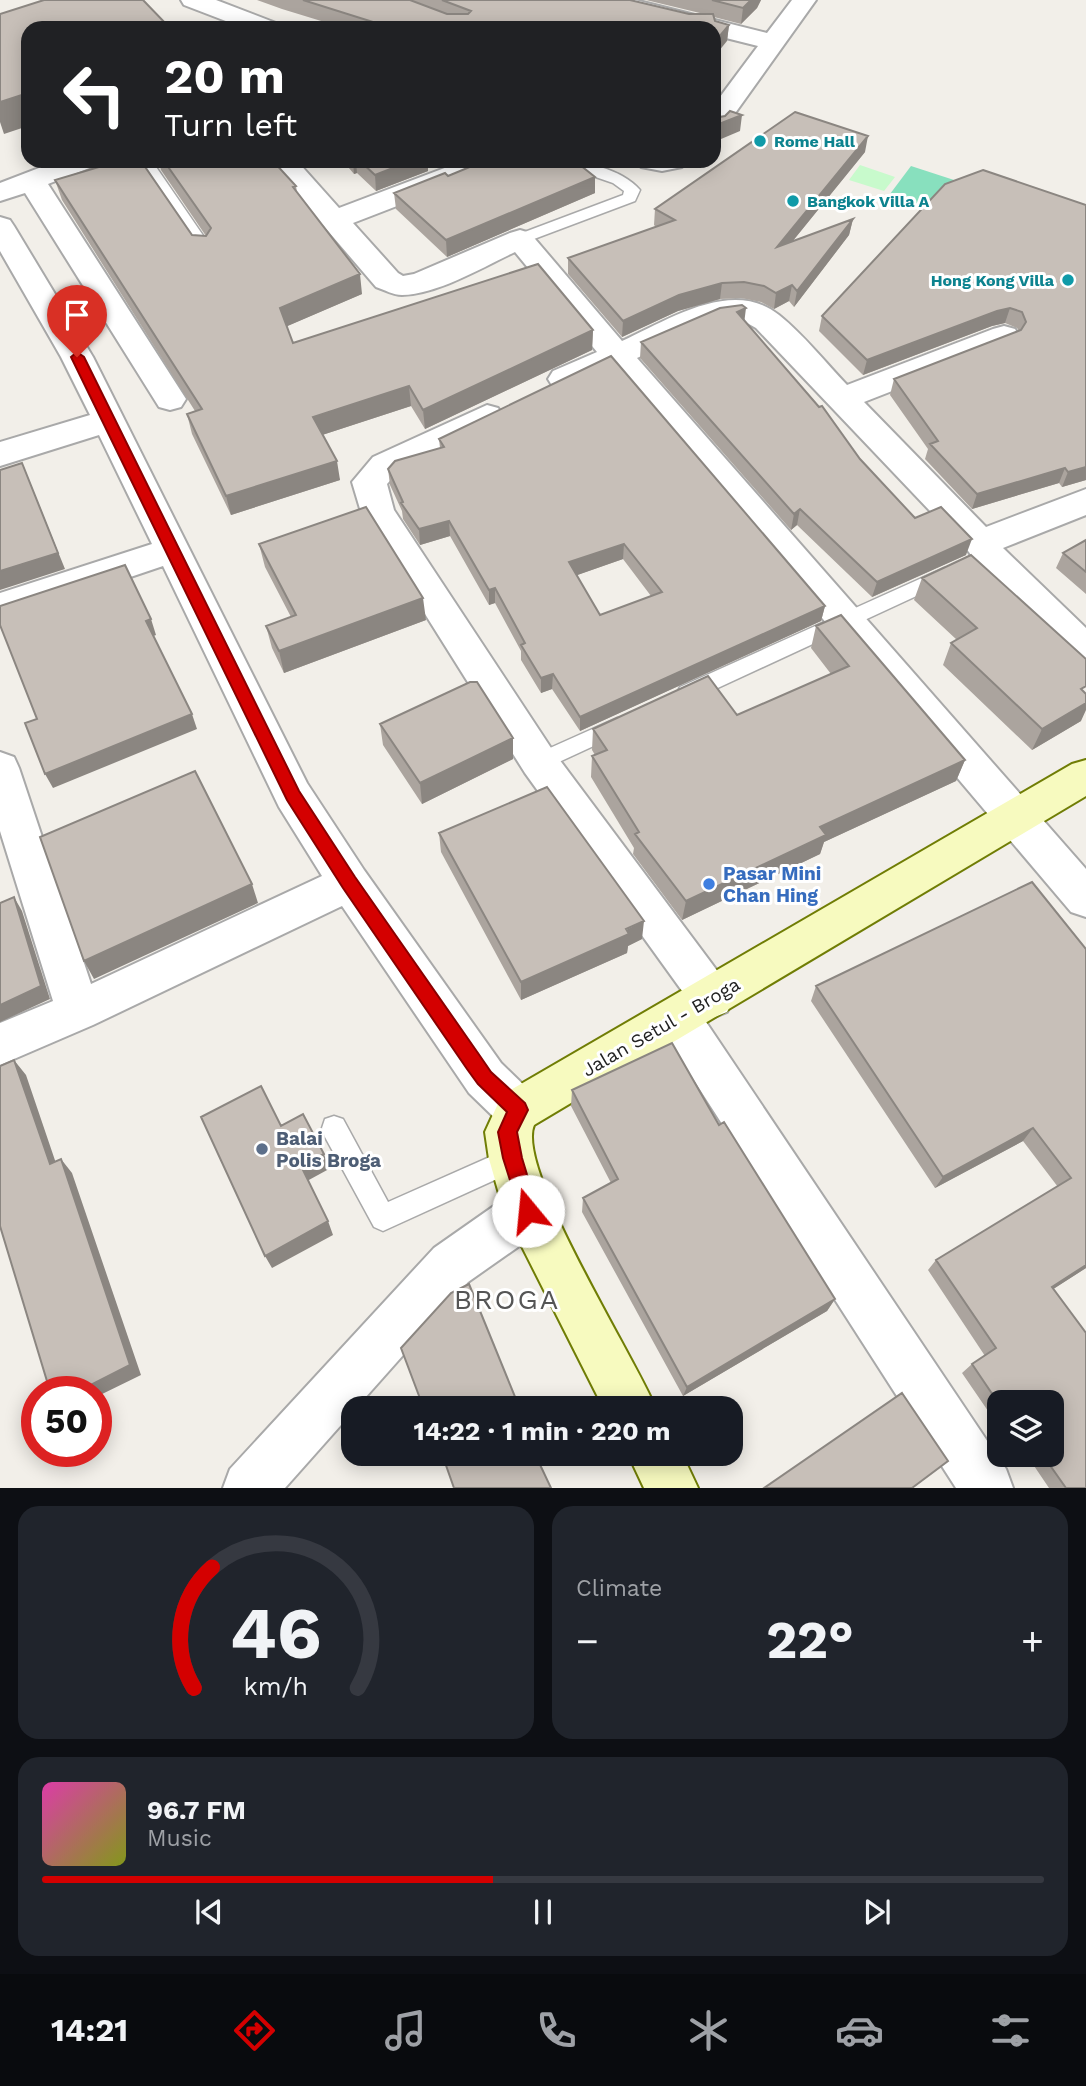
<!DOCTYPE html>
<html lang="en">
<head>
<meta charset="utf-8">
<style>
  :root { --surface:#171b24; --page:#20242c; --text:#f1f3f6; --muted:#9ea1a6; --line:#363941; --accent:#d40000 }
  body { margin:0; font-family:"Work Sans",sans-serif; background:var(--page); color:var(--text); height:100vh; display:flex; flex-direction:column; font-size:26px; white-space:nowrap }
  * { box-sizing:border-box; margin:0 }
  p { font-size:23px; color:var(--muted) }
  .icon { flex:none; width:38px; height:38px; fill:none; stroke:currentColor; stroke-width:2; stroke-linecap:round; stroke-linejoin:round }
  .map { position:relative; height:1488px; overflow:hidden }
  .drawer { display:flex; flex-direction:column; gap:18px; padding:18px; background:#0d0f14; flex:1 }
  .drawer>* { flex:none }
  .hud { position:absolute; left:21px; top:21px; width:700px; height:147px; border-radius:21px; box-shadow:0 4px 18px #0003; background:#202124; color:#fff; overflow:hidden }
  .tools { position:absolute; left:987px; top:1390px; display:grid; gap:14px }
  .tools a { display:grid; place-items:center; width:77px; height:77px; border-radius:14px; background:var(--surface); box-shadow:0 4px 18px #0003; font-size:35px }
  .speed { position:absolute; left:21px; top:1376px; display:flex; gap:14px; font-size:35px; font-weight:700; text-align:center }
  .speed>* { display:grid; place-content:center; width:91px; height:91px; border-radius:50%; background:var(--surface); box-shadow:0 4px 18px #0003; line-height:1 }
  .speed .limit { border:10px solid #d22; background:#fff; color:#111 }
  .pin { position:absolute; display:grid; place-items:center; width:60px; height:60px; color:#fff; margin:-72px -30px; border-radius:50% 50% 50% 0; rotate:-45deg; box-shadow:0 0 7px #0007 }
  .pin .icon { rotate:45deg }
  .me { position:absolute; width:77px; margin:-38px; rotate:343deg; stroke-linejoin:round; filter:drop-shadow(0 0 5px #0008) }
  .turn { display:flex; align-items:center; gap:24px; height:147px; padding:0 28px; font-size:32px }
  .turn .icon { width:91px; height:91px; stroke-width:2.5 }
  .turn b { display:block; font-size:49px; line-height:60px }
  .big { font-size:52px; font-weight:700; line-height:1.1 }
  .drawer .tile { flex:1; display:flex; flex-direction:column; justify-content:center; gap:10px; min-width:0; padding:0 24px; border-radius:21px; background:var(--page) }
  .drawer .dial { align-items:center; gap:0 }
  .dial svg { height:182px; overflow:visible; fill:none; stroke:var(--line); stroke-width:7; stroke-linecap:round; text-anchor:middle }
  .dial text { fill:var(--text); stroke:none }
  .song { display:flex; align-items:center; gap:21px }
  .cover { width:84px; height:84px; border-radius:10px; background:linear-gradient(135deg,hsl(320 70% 55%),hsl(70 70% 35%)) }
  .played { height:7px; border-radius:4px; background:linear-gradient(90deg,var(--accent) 45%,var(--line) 45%) }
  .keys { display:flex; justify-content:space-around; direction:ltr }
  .heat { display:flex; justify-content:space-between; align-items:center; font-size:38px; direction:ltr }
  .drawer .tiles { flex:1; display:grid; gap:18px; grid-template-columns:1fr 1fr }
  .tile:last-child { grid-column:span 2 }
  .trip { position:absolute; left:341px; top:1396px; width:402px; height:70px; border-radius:21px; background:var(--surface); box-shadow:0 4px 18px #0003; font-weight:700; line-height:70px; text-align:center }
  .tabs { display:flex; height:112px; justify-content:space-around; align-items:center; background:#090b0e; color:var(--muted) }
  .tabs .icon { width:49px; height:49px }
  .tabs .active { color:var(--accent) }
  .tabs b { font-size:32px; color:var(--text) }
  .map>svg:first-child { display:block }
  .park { fill:#c8facc }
  .pitch { fill:#88e0be }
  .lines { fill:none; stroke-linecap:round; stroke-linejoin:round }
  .lane-casing { stroke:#a9a9a9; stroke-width:3 }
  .street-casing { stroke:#a9a9a9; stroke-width:4 }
  .secondary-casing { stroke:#707d05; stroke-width:4 }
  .lane { fill:#fff; fill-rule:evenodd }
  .street { fill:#fff; fill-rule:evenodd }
  .secondary { fill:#f7fabf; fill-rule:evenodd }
  .wall { fill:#aba49e; fill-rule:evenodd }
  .shaded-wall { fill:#8b8681 }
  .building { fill:#c7bfb8; stroke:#8b8681; stroke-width:2; fill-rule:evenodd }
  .route { fill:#d40000; stroke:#8a0000; stroke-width:2 }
  .culture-dot { fill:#0f9aa8; stroke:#fff; stroke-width:2.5 }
  .shop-dot { fill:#3f7fe0; stroke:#fff; stroke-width:2.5 }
  .service-dot { fill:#5c6f8a; stroke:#fff; stroke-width:2.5 }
  .labels { text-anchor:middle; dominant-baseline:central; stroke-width:6; stroke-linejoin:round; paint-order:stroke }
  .far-culture-label { font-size:16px; font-weight:bold; fill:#0d838f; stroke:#fff; text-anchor:start }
  .shop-label { font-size:19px; font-weight:bold; fill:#366cbe; stroke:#fff; text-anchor:start }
  .street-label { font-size:19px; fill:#222; stroke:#fff }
  .service-label { font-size:19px; font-weight:bold; fill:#4e5e75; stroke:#fff; text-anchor:start }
  .near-quarter-label { font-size:28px; letter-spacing:2px; fill:#555; stroke:#fff }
</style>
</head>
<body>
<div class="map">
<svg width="1086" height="1488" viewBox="0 0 1086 1488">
  <rect width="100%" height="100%" fill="#f2efe9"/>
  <path class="park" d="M860 165 895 177 884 191 849 180Z"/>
  <path class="pitch" d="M911 166 954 180 930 213 887 198Z"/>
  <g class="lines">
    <defs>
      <path id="lane" d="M136 161H152L213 250 211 254H199Z
        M437 161H454L466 172 458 177 453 175Z
        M555 161C583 161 621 168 640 190L635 201 526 242H514L512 239 514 236 623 195 624 191 613 183 558 164Z
        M944 568 951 570 954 575 951 580 694 699 687 701 680 699 677 693 680 687Z
        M617 718 624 720 627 726 624 732 546 768 539 771 532 768 528 762 532 756Z
        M334 1116 343 1119 388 1202 512 1147 521 1150 525 1159 521 1168 383 1231 374 1227 325 1137 322 1128 325 1119Z"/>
      <path id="street" d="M181 0H216L276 23 280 28H244L184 5Z
        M593 0H635L767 33 792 0H816L723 130 714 132V105L758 46 714 35V28H688L596 5Z
        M57 161H96L92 167 48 184 186 399 181 407 170 410 159 407 25 193 0 201V183Z
        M268 161H297L339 208 463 161H502L498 167 353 223 398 273 403 276 414 274 510 233 520 230 530 233 622 341C667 321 732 277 779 315 804 335 825 362 847 385L993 329 1004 326 1015 329 1019 336 1015 343 864 402 986 527 1086 489V515L1003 548 1086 628V665L1073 661 976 564 969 552 756 328 740 319 717 322 637 358 1086 869V917L1071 912 612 370C593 378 574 392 553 387L548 379 553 371 597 352 515 252C483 267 438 294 402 295 393 295 385 290 376 287Z
        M637 161H686L682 167 662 171 641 167Z
        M0 217 10 220 14 226 93 357 307 783 364 870 501 1063 534 1095 541 1110 534 1125 518 1132 502 1125 469 1093 342 906 93 1025 0 1065V1023L53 1001 0 831V752L14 757 19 768 91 984 322 876 279 807 163 566 0 621V593L152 544 99 435 0 466V442L90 415 61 357 0 251Z
        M487 405 498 408 503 416 498 424 397 473 387 484 394 510 553 751 727 984 734 998 727 1012 712 1018 700 1013 1006 1469 1013 1488H956L663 1032 656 1018 663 1004 678 998 690 1002 525 773 361 512 352 482 373 457Z
        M528 1187 545 1194 552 1211 545 1228 468 1282 285 1488H223L230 1469 434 1248 511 1194Z"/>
      <path id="secondary" d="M1086 760V796L534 1125C515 1169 635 1357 656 1409H604L504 1211 489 1159 485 1132 502 1095 1072 764Z
        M628 1454H682L698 1488H644Z"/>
    </defs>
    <use href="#lane" class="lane-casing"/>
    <use href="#street" class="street-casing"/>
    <use href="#secondary" class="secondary-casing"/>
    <use href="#lane" class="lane"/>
    <use href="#street" class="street"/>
    <use href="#secondary" class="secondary"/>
  </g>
  <path class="wall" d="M257 0H631L689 14H704L646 0H761L757 8 741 24 714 17 715 21 729 25 727 41 714 28H344L282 9Z
    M865 152 792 242 853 219 849 235 794 307 789 301 774 309 761 302 741 298 720 299 678 311 622 337 568 274V258L656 227 654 225 655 209Z
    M159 161H273L296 186 297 192 362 294 287 326 293 343 593 330 592 350 425 429 411 406 322 435 340 480 231 515 192 434 187 414 195 411 62 200 55 180 192 235 206 236 161 170Z
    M343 161H428V171L376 191 357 173 354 174Z
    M983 170 1086 480 1062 487 1059 483 972 509 925 459 928 449 890 395 894 379 1019 331 1017 328 1005 323 992 326 863 375 819 331 822 316Z
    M448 176 595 193 447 257 396 209 394 193Z
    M744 320 860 459 915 518 966 555 872 597 797 525 791 530 640 358 641 342Z
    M439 439 825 606 821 621 580 731 552 689 541 693 521 660V651L495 603 489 605 450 536 420 545 403 519 402 511 390 485 388 469 440 448ZM623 559 651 596 600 615 577 575Z
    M1086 540V594L1056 568 1063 553Z
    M259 544 426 620 284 673 272 648 266 626 291 617 265 567Z
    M922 578 1081 721 1032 750 943 665 951 643 957 640 914 600Z
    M816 626 965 760 956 781 824 842 820 854 682 920 633 854 634 848 591 777 592 756 595 755 592 750 593 729 737 715 831 674 811 648Z
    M380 724 513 759 422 804 383 745Z
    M439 833 642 939 628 946 627 953 521 1000 441 852Z
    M1032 882 1086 1268 1053 1289 1086 1488H1049L1026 1454H1052L999 1402V1427L962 1373 972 1364 985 1356 928 1270 936 1260 1058 1187 1023 1141 935 1188 811 1001 816 986Z
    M572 1090 719 1125 835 1299 827 1311 683 1396 582 1212 583 1198 611 1183 571 1106Z"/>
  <path class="shaded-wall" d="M751 0H761L757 8 741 24 743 8Z
    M729 25 727 41 714 57V43Z
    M28 93V126L4 134 0 122V102Z
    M742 115 740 131 714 142V126Z
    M868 136 865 152 774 264 777 247Z
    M353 161H356L357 173 354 174Z
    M411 161H428V171L376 191 375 175Z
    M595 177V193L447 257 446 240Z
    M853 219 849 235 794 307 797 291Z
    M360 274 362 294 283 328 280 308Z
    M722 283 720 299 678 311 622 337 623 321 679 295Z
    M792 285 789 301 774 309 776 293Z
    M746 308 744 324 737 312Z
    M1010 308 1005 323 992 326 863 375 867 360 997 311Z
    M593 330 592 350 425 429 423 410Z
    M409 386 411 406 316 437 313 417Z
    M337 461 340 480 231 515 226 496Z
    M1086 467V480L1062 487 1068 472Z
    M1065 468 1059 483 972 509 977 494Z
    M29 480 65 569 0 590V571Z
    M800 509 797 525 791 530 794 514Z
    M449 521 450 536 420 545 419 529Z
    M972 539 966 555 872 597 877 582Z
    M624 544 623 559 569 578V562Z
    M495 588V603L489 605V590Z
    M423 598 426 620 284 673 279 651Z
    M825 606 821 621 580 731V717Z
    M151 619 156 635 151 637 146 621Z
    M553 674 552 689 541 693V678Z
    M1086 703V710L1081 721 1032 750 1042 729Z
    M192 714 197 729 53 788 45 774Z
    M513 738V759L422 804 420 783Z
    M965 760 956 781 824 842 820 854 682 920 686 901 820 827Z
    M252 884 258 903 94 979 84 961Z
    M14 897 22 911 50 999 0 1022V1005Z
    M644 921 642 939 628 946 627 953 521 1000V982Z
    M14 1060 26 1075 61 1178 50 1164Z
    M1033 1128 1023 1141 935 1188 943 1177Z
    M324 1154 329 1169 307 1181 301 1166Z
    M61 1159 72 1173 141 1375 96 1397V1391H79Z
    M328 1221 333 1235 272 1268 265 1256Z
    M1086 1265V1268L1041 1297 1052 1287Z
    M835 1299 827 1311 683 1396 687 1387Z"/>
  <path class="building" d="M44 0H143L170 28H28V93L0 102V14Z
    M303 0H410L447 14H468L471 11 442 0H630L689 14H713L715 21 729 25 714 43V28H392Z
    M712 0H751L743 8Z
    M730 111 742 115 714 126V117V118L725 116Z
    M795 112 868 136 777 247 853 219 797 291 792 285 776 293 764 286 744 282 722 283 679 295 623 321 568 258 675 220 655 209Z
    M119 161H141L192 235 206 236 211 228 164 161H273L296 186 293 187 360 274 280 308 293 343 538 264 593 330 423 410 409 386 313 417 337 461 226 496 187 414 202 409 55 180Z
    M360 161H411L375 175Z
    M484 161H575L595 177 446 240 394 193 445 173 448 176Z
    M983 170 1086 205V467L1068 472 1065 468 977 494 930 444 938 441 894 379 1021 330 1026 322 1022 312 1010 308 997 311 867 360 822 316 945 184Z
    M742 305 746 308 737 312 819 407 822 406 860 459 915 518 941 507 972 539 877 582 800 509 794 514 641 342 720 308Z
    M611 356 825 606 580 717 553 674 541 678 521 645 525 643 495 588 489 590 449 521 419 529 401 503 403 502 388 469 395 461 444 447 439 439ZM624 544 662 592 600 615 569 562Z
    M22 463 58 553 0 571V470Z
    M366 507 423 598 279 651 266 626 296 615 259 544Z
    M1086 540V572L1063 553Z
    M971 555 1086 659V686L1081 689 1086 694V703L1042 729 951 643 977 628 922 578Z
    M125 565 151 619 146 621 192 714 45 774 25 723 37 719 0 625V606Z
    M841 615 965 760 820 827 826 835 686 901 635 834 639 832 592 756 607 750 593 729 708 676 737 715 849 666 816 626Z
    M470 682H477L513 738 420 783 380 724Z
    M195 771 252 884 84 961 40 837Z
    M547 787 644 921 626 929 629 934 521 982 439 833Z
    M1032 882 1086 949V1265L1052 1287 1086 1333V1488H1066L1042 1454H1052V1402H999V1404L972 1364 996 1348 936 1260 1071 1178 1033 1128 943 1177 816 986Z
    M14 897 41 986 0 1005V903Z
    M672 1043 719 1125 724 1122 835 1299 687 1387 583 1198 618 1179 572 1090Z
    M14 1060 50 1164 61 1159 130 1365 79 1391H50L0 1226V1066Z
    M261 1086 281 1126 303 1114 324 1154 301 1166 328 1221 265 1256 201 1117Z
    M469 1284 520 1409H424L401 1348 451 1293Z
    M902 1393 948 1461 912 1488H764Z
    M442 1454H535L551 1488H454Z"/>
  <path class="route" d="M77 352 84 357 299 791 355 877 480 1056 491 1072 525 1103 528 1110 517 1132 522 1158 538 1211 535 1218 528 1221 522 1218 503 1158 498 1132 507 1112 478 1084 467 1069 343 888 287 800 71 357Z"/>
  <g class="culture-dot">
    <circle cx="760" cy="141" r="7"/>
    <circle cx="793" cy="201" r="7"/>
    <circle cx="1068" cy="280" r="7"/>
  </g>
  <circle class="shop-dot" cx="709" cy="884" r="7"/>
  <circle class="service-dot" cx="262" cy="1149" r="7"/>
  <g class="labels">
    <g class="far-culture-label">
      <text x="774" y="141">Rome Hall</text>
      <text x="807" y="201">Bangkok Villa A</text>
      <text x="1054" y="280" text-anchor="end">Hong Kong Villa</text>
    </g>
    <g class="shop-label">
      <text x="723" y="873">Pasar Mini<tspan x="723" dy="22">Chan Hing</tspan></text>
    </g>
    <g class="street-label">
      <text transform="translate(661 1027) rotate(-30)">Jalan Setul - Broga</text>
    </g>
    <g class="service-label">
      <text x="276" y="1138">Balai<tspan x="276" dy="22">Polis Broga</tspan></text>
    </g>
    <g class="near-quarter-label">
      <text x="507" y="1299">BROGA</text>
    </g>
  </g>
</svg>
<div class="tools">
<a><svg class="icon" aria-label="layers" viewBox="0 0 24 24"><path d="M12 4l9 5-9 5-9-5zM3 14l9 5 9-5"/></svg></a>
</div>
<div class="speed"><div class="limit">50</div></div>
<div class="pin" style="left:77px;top:357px;background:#d93025"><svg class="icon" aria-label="arrive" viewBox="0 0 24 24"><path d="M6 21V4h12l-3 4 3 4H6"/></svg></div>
<svg class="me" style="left:528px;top:1211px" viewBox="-20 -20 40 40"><circle r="19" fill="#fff"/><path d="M0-13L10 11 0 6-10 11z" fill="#d40000"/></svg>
<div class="trip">14:22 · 1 min · 220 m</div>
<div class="hud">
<div class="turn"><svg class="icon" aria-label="left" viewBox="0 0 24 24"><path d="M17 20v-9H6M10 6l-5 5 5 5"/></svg><div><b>20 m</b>Turn left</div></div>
</div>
</div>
<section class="drawer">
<div class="tiles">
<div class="tile dial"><svg viewBox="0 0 100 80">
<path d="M14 69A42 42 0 1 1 86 69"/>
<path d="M14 69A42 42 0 0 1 22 16" stroke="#d40000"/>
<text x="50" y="56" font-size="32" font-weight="700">46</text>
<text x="50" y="72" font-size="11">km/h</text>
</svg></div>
<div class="tile"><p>Climate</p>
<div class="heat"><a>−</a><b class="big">22°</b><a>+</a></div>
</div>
<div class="tile">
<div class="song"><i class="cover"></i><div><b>96.7 FM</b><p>Music</p></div></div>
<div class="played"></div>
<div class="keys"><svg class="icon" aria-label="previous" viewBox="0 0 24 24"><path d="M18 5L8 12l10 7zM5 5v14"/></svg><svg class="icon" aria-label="pause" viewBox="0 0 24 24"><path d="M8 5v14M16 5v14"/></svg><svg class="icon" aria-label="next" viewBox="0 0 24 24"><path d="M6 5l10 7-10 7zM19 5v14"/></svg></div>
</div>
</div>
</section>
<nav class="tabs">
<b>14:21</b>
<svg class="icon active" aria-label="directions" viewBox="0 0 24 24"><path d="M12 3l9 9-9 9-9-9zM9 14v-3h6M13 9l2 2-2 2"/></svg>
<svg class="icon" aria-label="music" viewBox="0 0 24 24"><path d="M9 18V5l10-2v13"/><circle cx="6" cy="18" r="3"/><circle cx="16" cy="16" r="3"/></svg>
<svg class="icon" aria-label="phone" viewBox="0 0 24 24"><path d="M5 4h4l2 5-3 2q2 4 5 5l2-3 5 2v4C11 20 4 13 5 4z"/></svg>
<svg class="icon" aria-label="climate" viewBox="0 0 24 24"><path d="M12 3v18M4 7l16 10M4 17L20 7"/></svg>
<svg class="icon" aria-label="car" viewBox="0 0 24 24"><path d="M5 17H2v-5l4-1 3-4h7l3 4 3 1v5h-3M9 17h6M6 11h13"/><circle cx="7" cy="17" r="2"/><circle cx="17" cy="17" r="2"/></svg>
<svg class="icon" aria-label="filters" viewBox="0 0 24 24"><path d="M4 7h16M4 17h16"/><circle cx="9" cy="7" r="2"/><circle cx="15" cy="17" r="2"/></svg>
</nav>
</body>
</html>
